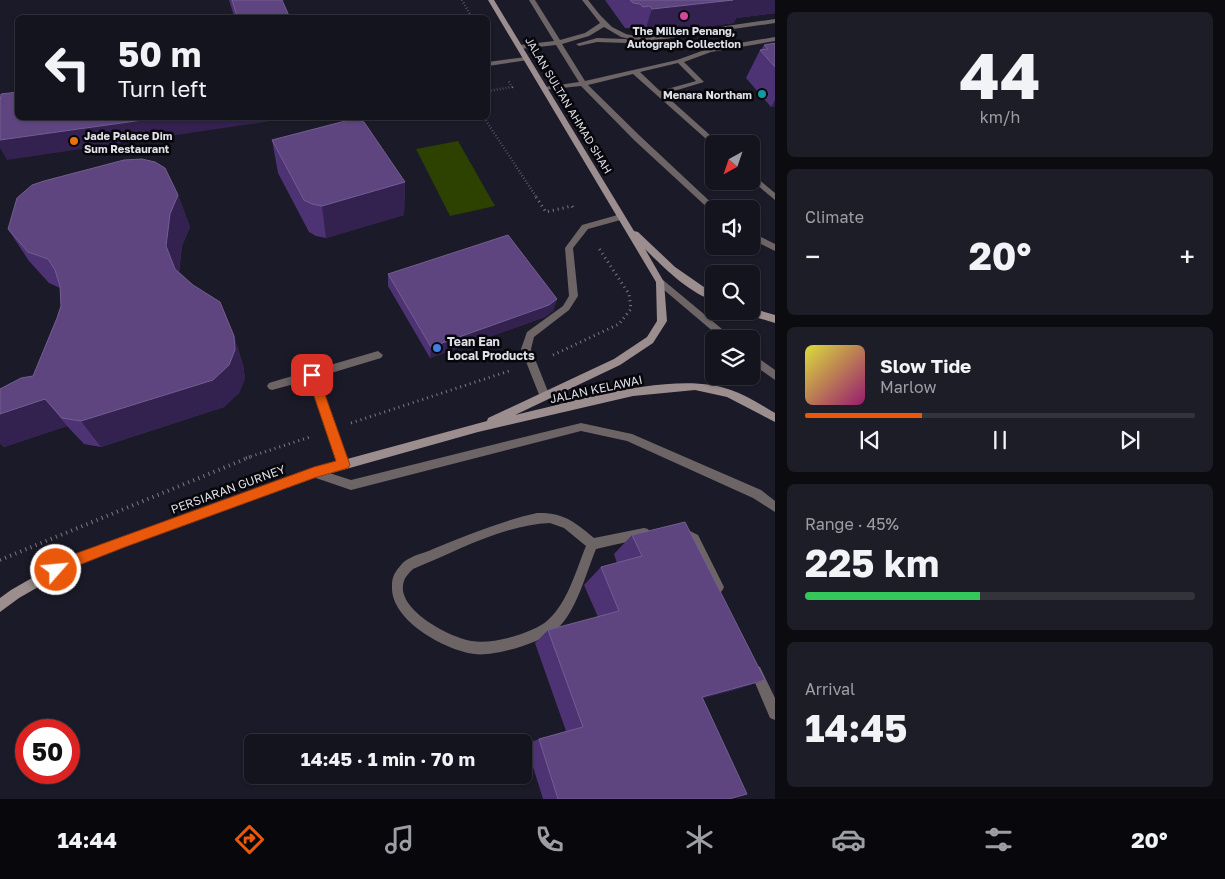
<!DOCTYPE html>
<html lang="en">
<head>
<meta charset="utf-8">
<style>
  :root { --surface:#14141e; --page:#1d1d27; --text:#f1f3f6; --muted:#9d9ea4; --line:#33333c; --accent:#ea580c }
  body { margin:0; font-family:"Golos Text",sans-serif; background:var(--page); color:var(--text); height:100vh; display:flex; flex-direction:column; font-size:19px; white-space:nowrap }
  * { box-sizing:border-box; margin:0 }
  p { font-size:16px; color:var(--muted) }
  .icon { flex:none; width:28px; height:28px; fill:none; stroke:currentColor; stroke-width:2; stroke-linecap:round; stroke-linejoin:round }
  .map { position:relative; flex:1; overflow:hidden }
  .panel { display:flex; flex-direction:column; gap:12px; padding:12px; background:#0b0b10; width:450px }
  .panel>* { flex:none }
  .banner { position:absolute; left:15px; top:15px; width:475px; height:105px; border-radius:8px; box-shadow:0 1px 4px #0004,0 0 0 1px var(--line); background:#14141e; color:var(--text); overflow:hidden }
  .needle { width:32px; rotate:220deg }
  .fabs { position:absolute; left:705px; top:135px; display:grid; gap:10px }
  .fabs a { display:grid; place-items:center; width:55px; height:55px; border-radius:8px; background:var(--surface); box-shadow:0 1px 4px #0004,0 0 0 1px var(--line); font-size:25px }
  .speed { position:absolute; left:15px; top:719px; display:flex; gap:10px; font-size:25px; font-weight:700; text-align:center }
  .speed>* { display:grid; place-content:center; width:65px; height:65px; border-radius:50%; background:var(--surface); box-shadow:0 1px 4px #0004,0 0 0 1px var(--line); line-height:1 }
  .speed .limit { border:8px solid #d22; background:#fff; color:#111 }
  .pin { position:absolute; display:grid; place-items:center; width:42px; height:42px; color:#fff; margin:-21px; border-radius:10px; box-shadow:0 2px 8px #0006 }
  .me { position:absolute; width:55px; margin:-28px; rotate:63deg; stroke-linejoin:round; filter:drop-shadow(0 0 4px #0008) }
  .turn { display:flex; align-items:center; gap:18px; height:105px; padding:0 20px; font-size:22px }
  .turn .icon { width:65px; height:65px; stroke-width:2.5 }
  .turn b { display:block; font-size:35px; line-height:42px }
  .big { font-size:38px; font-weight:700; line-height:1.1 }
  .panel .tile { flex:1; display:flex; flex-direction:column; justify-content:center; gap:8px; min-width:0; padding:0 18px; border-radius:8px; background:var(--page) }
  .panel .dial { align-items:center; gap:0 }
  .dial b { font-size:65px; line-height:1 }
  .song { display:flex; align-items:center; gap:15px }
  .cover { width:60px; height:60px; border-radius:8px; background:linear-gradient(135deg,hsl(60 70% 55%),hsl(320 70% 35%)) }
  .played { height:5px; border-radius:2px; background:linear-gradient(90deg,var(--accent) 30%,var(--line) 30%) }
  .keys { display:flex; justify-content:space-around; direction:ltr }
  .heat { display:flex; justify-content:space-between; align-items:center; font-size:28px; direction:ltr }
  .charge { height:8px; border-radius:4px; background:linear-gradient(90deg,#34c759 45%,var(--line) 0) }
  .trip { position:absolute; left:244px; top:734px; width:288px; height:50px; border-radius:8px; background:var(--surface); box-shadow:0 1px 4px #0004,0 0 0 1px var(--line); font-weight:700; line-height:50px; text-align:center }
  .tab-bar { display:flex; height:80px; justify-content:space-around; align-items:center; background:#08080c; color:var(--muted) }
  .tab-bar .icon { width:35px; height:35px }
  .tab-bar .active { color:var(--accent) }
  .tab-bar b { font-size:22px; color:var(--text) }
  main { display:flex; flex:1; min-height:0 }
  .map>svg:first-child { display:block }
  .green { fill:#2d4101 }
  .lines { fill:none; stroke-linecap:round; stroke-linejoin:round }
  .path-far2 { stroke:#7b7a86; stroke-width:2.5; stroke-dasharray:0.5 2.5; stroke-linecap:butt }
  .path-far1 { stroke:#7b7a86; stroke-width:3; stroke-dasharray:1 4; stroke-linecap:butt }
  .path { stroke:#7b7a86; stroke-width:4; stroke-dasharray:1 4.5; stroke-linecap:butt }
  .service { fill:#6d6465; fill-rule:evenodd }
  .minor { fill:#6d6465; fill-rule:evenodd }
  .secondary { fill:#9c8e8f; fill-rule:evenodd }
  .wall { fill:#4e3374 }
  .shaded-wall { fill:#332150 }
  .building { fill:#5e4580; stroke:#725e90 }
  .route { fill:#ea580c; stroke:#983908 }
  .hotel-dot { fill:#d1479c; stroke:#06060b; stroke-width:2 }
  .culture-dot { fill:#0f9aa8; stroke:#06060b; stroke-width:2 }
  .food-dot { fill:#e8710a; stroke:#06060b; stroke-width:2 }
  .shop-dot { fill:#3f7fe0; stroke:#06060b; stroke-width:2 }
  .labels { text-anchor:middle; dominant-baseline:central; stroke-width:5; stroke-linejoin:round; paint-order:stroke }
  .far-poi-label { font-size:11px; font-weight:bold; fill:#dfdfe8; stroke:#06060b }
  .far-street-label { font-size:11px; fill:#dfdfe8; stroke:#06060b }
  .poi-label { font-size:12px; font-weight:bold; fill:#dfdfe8; stroke:#06060b; text-anchor:start }
  .street-label { font-size:12px; fill:#dfdfe8; stroke:#06060b }
</style>
</head>
<body>
<main>
<div class="map">
<svg width="775" height="799" viewBox="0 0 775 799">
  <rect width="100%" height="100%" fill="#1b1a28"/>
  <path class="green" d="M458 141 495 206 450 216 416 149Z"/>
  <g class="lines">
    <path class="path-far2" d="M462 0 472 18
      M488 91 512 87 508 80
      M484 118 537 198"/>
    <path class="path-far1" d="M536 197 546 212 572 206 575 210
      M553 355 619 324 631 309 629 294 598 247
      M351 423 509 371
      M246 458 310 437"/>
    <path class="path" d="M0 560 250 457"/>
    <path class="service" d="M529 0H535L560 40 585 33 600 23 582 0H588L600 15 612 27 626 34 644 38 775 19V23L644 42 621 37 604 27 589 36 562 44 585 81 677 60 710 48 775 37V41L711 52 684 62 704 82 664 94 720 144H714V146L633 74 588 85 640 136 718 209H714V212L711 211 634 140 581 86 543 90 542 89 545 87 579 82 556 45 520 49 517 47 520 45 554 41ZM678 63 696 81 660 91 640 72Z
      M597 38 626 39 629 41 626 43 597 42 579 46 576 44Z
      M526 57 528 58V60L488 66V62Z
      M751 173 775 193V200L751 180Z
      M621 214 625 217 624 219 588 229 573 248 578 296 569 310 534 337 531 349 549 394 548 397H540L521 349 527 332 563 306 569 296 565 248 582 225Z
      M751 232 775 244V251L751 239Z
      M378 351 383 355 381 358 318 377 348 465 347 468 343 470 339 468 338 465 309 380 272 390 269 389 267 386 269 383 272 382Z
      M581 423 632 434 761 490 775 501V512L753 498 627 441 581 431 351 490 310 476 309 473 310 470 314 468 351 480Z
      M537 513C563 512 575 522 594 538L644 528 648 529 650 533 648 537 644 538 596 549C586 573 576 613 556 630 540 643 494 657 474 654 444 650 390 620 392 586 392 583 392 579 394 575 396 571 401 564 405 561 413 555 425 553 433 549 467 535 501 521 537 513ZM550 523 564 528 586 546C576 570 568 602 548 620 534 633 491 645 472 641 451 638 394 609 404 581 405 577 410 572 413 569 456 552 502 525 550 523Z
      M682 527 698 535 724 587 722 591 718 593 714 591 690 543 678 536 676 532 678 528Z
      M756 665 760 667 775 698V720L770 718 750 671 752 667Z"/>
    <path class="minor" d="M660 279 663 280 734 339H722L657 284 656 282Z
      M751 353 775 370V380L751 363Z"/>
    <path class="secondary" d="M488 0H494L634 231 638 232 675 267 714 294V301C688 292 664 268 645 249L664 282 667 321 653 343 620 365 515 415C572 402 677 369 731 390 746 395 761 405 775 413V422L727 397 695 390 633 396 478 432 314 478 125 546 73 567 19 598 0 612V598L11 590 65 559 125 536 314 468 487 421 488 418 614 359 647 337 657 321 656 282Z
      M751 308 775 315V323L745 314 744 311H751Z"/>
  </g>
  <path class="wall" d="M229 0H282L234 16Z
    M605 0H775V13L736 18 734 23 644 34 642 30 635 31 632 28H625Z
    M775 43V107H771L746 78 760 50H761L764 45Z
    M272 140 405 182 404 215 326 238 316 236 309 232 278 173Z
    M178 195 190 227 182 246 179 273 234 336 243 365 245 378 239 393 224 407 101 447 84 444 67 426 4 447 0 443V389L33 376 57 318 61 306 60 288 49 283 29 261 8 229Z
    M388 274 557 299 553 311 545 317 430 358 388 286Z
    M632 535 765 680 734 690 703 698 729 799H543L526 744 539 739 566 731 535 643 548 630 598 617 584 585 601 567 617 563 614 554Z"/>
  <path class="shaded-wall" d="M733 0H775V13L736 18 734 23 644 34 652 9Z
    M775 100V107H771Z
    M157 118H271L272 121 7 160 0 148V140Z
    M405 182 404 215 326 238 322 206Z
    M178 195 190 227 182 246 178 278 166 246 170 214Z
    M557 299 553 311 545 317 430 358 431 347Z
    M234 336 243 365 245 378 239 393 224 407 101 447 81 421Z
    M45 399 67 426 4 447 0 443V414Z
    M765 680 734 690 676 706 702 697Z"/>
  <path class="building" d="M232 0H282L290 18H234L233 16H237Z
    M630 0H733L652 9 650 6 643 7 640 4 633 3Z
    M775 43V67L760 50 768 49 764 45Z
    M18 92V118H157L0 140V103L1 94Z
    M353 119 364 122 405 182 322 206 312 204 304 200 272 140Z
    M142 159 155 162 165 168 178 195 170 214 166 246 175 269 193 285 220 302 234 336 235 350 229 365 213 380 81 421 62 418 45 399 0 414V389L21 378 33 376 57 318 61 306 60 286 55 270 48 259 28 252 8 229 17 198 32 185 44 181 124 160Z
    M508 235 557 299 549 305 431 347 388 274Z
    M685 522 765 680 702 697 747 794 729 799H558L539 739 583 727 548 630 619 611 601 567 642 556 632 535Z"/>
  <path class="route" d="M312 370 318 375 350 465 348 468 314 478 125 547 74 567 56 577 51 575 49 570 51 566 69 556 314 467 336 461 307 375Z"/>
  <circle class="hotel-dot" cx="684" cy="16" r="5"/>
  <circle class="culture-dot" cx="762" cy="94" r="5"/>
  <circle class="food-dot" cx="74" cy="141" r="5"/>
  <circle class="shop-dot" cx="437" cy="348" r="5"/>
  <g class="labels">
    <g class="far-poi-label">
      <text x="684" y="30">The Millen Penang,<tspan x="684" dy="13">Autograph Collection</tspan></text>
      <text x="752" y="94" text-anchor="end">Menara Northam</text>
      <text x="84" y="135" text-anchor="start">Jade Palace Dim<tspan x="84" dy="13">Sum Restaurant</tspan></text>
    </g>
    <g class="far-street-label">
      <text transform="translate(569 105) rotate(59)">JALAN SULTAN AHMAD SHAH</text>
    </g>
    <g class="poi-label">
      <text x="447" y="341">Tean Ean<tspan x="447" dy="14">Local Products</tspan></text>
    </g>
    <g class="street-label">
      <text transform="translate(596 389) rotate(-12)">JALAN KELAWAI</text>
      <text transform="translate(228 489) rotate(-20)">PERSIARAN GURNEY</text>
    </g>
  </g>
</svg>
<div class="fabs">
<a><svg class="needle" viewBox="-14 -14 28 28"><path d="M0-13l5 13h-10z" fill="#e53935"/><path d="M0 13l5-13h-10z" fill="#9d9ea4"/></svg></a>
<a><svg class="icon" aria-label="sound" viewBox="0 0 24 24"><path d="M4 9h4l5-4v14l-5-4H4zM17 9q2 3 0 6"/></svg></a>
<a><svg class="icon" aria-label="search" viewBox="0 0 24 24"><circle cx="10" cy="10" r="6"/><path d="M15 15l6 6"/></svg></a>
<a><svg class="icon" aria-label="layers" viewBox="0 0 24 24"><path d="M12 4l9 5-9 5-9-5zM3 14l9 5 9-5"/></svg></a>
</div>
<div class="speed"><div class="limit">50</div></div>
<div class="pin" style="left:312px;top:375px;background:#d93025"><svg class="icon" aria-label="arrive" viewBox="0 0 24 24"><path d="M6 21V4h12l-3 4 3 4H6"/></svg></div>
<svg class="me" style="left:56px;top:570px" viewBox="-20 -20 40 40"><circle r="17" fill="#ea580c" stroke="#fff" stroke-width="3"/><path d="M0-11L8 9 0 5-8 9z" fill="#fff"/></svg>
<div class="trip">14:45 · 1 min · 70 m</div>
<div class="banner">
<div class="turn"><svg class="icon" aria-label="left" viewBox="0 0 24 24"><path d="M17 20v-9H6M10 6l-5 5 5 5"/></svg><div><b>50 m</b>Turn left</div></div>
</div>
</div>
<section class="panel">
<div class="tile dial"><b>44</b><p>km/h</p></div>
<div class="tile"><p>Climate</p>
<div class="heat"><a>−</a><b class="big">20°</b><a>+</a></div>
</div>
<div class="tile">
<div class="song"><i class="cover"></i><div><b>Slow Tide</b><p>Marlow</p></div></div>
<div class="played"></div>
<div class="keys"><svg class="icon" aria-label="previous" viewBox="0 0 24 24"><path d="M18 5L8 12l10 7zM5 5v14"/></svg><svg class="icon" aria-label="pause" viewBox="0 0 24 24"><path d="M8 5v14M16 5v14"/></svg><svg class="icon" aria-label="next" viewBox="0 0 24 24"><path d="M6 5l10 7-10 7zM19 5v14"/></svg></div>
</div>
<div class="tile"><p>Range · 45%</p><b class="big">225 km</b><div class="charge"></div></div>
<div class="tile"><p>Arrival</p><b class="big">14:45</b></div>
</section>
</main>
<nav class="tab-bar">
<b>14:44</b>
<svg class="icon active" aria-label="directions" viewBox="0 0 24 24"><path d="M12 3l9 9-9 9-9-9zM9 14v-3h6M13 9l2 2-2 2"/></svg>
<svg class="icon" aria-label="music" viewBox="0 0 24 24"><path d="M9 18V5l10-2v13"/><circle cx="6" cy="18" r="3"/><circle cx="16" cy="16" r="3"/></svg>
<svg class="icon" aria-label="phone" viewBox="0 0 24 24"><path d="M5 4h4l2 5-3 2q2 4 5 5l2-3 5 2v4C11 20 4 13 5 4z"/></svg>
<svg class="icon" aria-label="climate" viewBox="0 0 24 24"><path d="M12 3v18M4 7l16 10M4 17L20 7"/></svg>
<svg class="icon" aria-label="car" viewBox="0 0 24 24"><path d="M5 17H2v-5l4-1 3-4h7l3 4 3 1v5h-3M9 17h6M6 11h13"/><circle cx="7" cy="17" r="2"/><circle cx="17" cy="17" r="2"/></svg>
<svg class="icon" aria-label="filters" viewBox="0 0 24 24"><path d="M4 7h16M4 17h16"/><circle cx="9" cy="7" r="2"/><circle cx="15" cy="17" r="2"/></svg>
<b>20°</b>
</nav>
</body>
</html>
